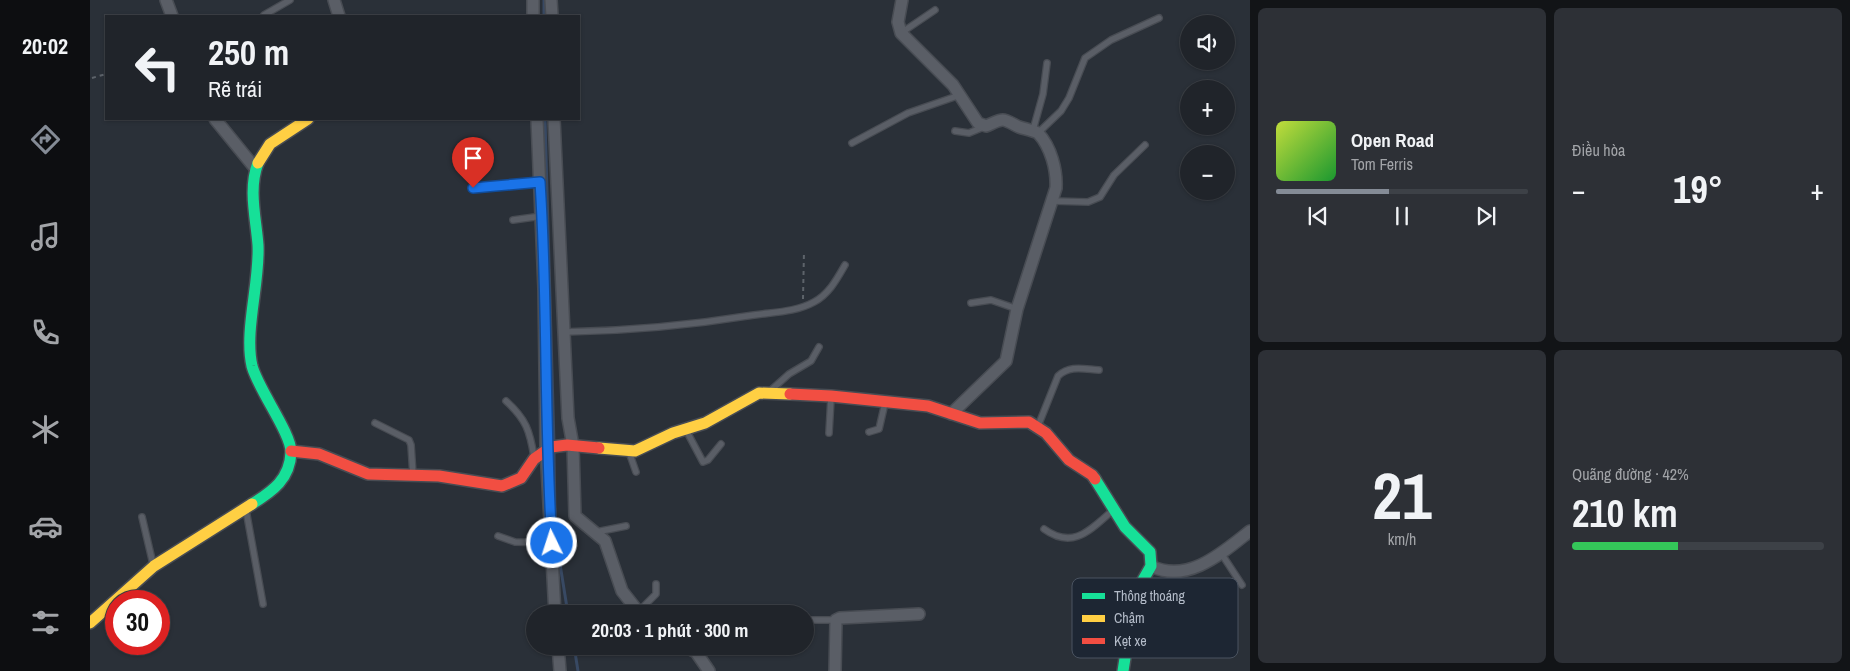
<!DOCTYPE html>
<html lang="vi">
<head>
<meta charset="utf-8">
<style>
  :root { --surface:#20242a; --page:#2d3036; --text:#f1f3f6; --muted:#a2a4a8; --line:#3d4147; --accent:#848b96 }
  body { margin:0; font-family:"Archivo Narrow",sans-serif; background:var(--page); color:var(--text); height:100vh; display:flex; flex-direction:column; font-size:19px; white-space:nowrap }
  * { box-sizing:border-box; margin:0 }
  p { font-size:16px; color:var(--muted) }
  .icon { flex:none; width:28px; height:28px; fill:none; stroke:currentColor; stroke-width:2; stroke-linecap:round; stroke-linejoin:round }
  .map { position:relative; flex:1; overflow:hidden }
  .side { display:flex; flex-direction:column; gap:8px; padding:8px; background:#121417; width:600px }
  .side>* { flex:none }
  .guide { position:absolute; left:15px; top:15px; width:475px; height:105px; border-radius:0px; box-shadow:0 1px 4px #0004,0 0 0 1px var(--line); background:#20242a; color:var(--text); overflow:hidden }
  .buttons { position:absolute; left:1090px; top:15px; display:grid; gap:10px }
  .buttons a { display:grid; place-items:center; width:55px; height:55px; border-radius:50%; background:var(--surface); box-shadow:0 1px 4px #0004,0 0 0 1px var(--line); font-size:25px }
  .speed { position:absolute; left:15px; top:590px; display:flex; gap:10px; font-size:25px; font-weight:700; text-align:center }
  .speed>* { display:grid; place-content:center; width:65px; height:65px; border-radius:50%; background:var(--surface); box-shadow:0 1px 4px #0004,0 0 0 1px var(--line); line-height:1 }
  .speed .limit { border:8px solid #d22; background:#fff; color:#111 }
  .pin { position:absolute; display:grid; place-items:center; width:42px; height:42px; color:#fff; margin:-51px -21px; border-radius:50% 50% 50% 0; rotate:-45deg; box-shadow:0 0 5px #0007 }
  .pin .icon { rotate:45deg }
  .me { position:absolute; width:55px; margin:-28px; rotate:356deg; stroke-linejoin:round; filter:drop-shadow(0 0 4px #0008) }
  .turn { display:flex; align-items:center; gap:18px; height:105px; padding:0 20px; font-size:22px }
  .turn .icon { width:65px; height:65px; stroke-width:2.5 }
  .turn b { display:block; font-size:35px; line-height:42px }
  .big { font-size:38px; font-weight:700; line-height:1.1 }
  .side .card { flex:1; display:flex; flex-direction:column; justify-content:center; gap:8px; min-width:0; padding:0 18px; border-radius:8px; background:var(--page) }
  .side .dial { align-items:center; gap:0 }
  .dial b { font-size:65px; line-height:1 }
  .song { display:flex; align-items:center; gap:15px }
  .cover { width:60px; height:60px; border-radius:8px; background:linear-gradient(135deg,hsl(70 70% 55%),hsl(130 70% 35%)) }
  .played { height:5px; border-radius:2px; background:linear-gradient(90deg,var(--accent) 45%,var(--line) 45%) }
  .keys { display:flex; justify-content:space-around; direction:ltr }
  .heat { display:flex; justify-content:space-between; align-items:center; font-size:28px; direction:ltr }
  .charge { height:8px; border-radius:4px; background:linear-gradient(90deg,#34c759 42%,var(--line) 0) }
  .side .tiles { flex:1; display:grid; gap:8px; grid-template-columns:repeat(2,1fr) }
  .trip { position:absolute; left:436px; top:605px; width:288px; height:50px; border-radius:25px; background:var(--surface); box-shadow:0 1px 4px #0004,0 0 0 1px var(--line); font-weight:700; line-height:50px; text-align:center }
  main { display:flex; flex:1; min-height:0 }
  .tabs { display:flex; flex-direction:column; width:90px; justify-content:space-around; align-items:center; background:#0d0e11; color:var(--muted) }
  .tabs .icon { width:35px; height:35px }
  .tabs .active { color:var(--accent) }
  .tabs b { font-size:22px; color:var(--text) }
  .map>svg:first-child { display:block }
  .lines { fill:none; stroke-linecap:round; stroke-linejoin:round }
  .stream { stroke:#384963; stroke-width:3 }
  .lane-casing { stroke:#484c53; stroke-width:8 }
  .street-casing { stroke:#484c53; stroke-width:14 }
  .fast-casing { stroke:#484c53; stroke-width:14 }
  .slow-casing { stroke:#484c53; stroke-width:14 }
  .jam-casing { stroke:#484c53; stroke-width:14 }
  .path { stroke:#5d636a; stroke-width:2; stroke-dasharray:4 4; stroke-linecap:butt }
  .lane { stroke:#5a5e66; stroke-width:5.5 }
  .street { stroke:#5a5e66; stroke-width:11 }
  .fast { stroke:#16e098; stroke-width:11 }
  .slow { stroke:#ffcf43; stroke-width:11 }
  .jam { stroke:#f24e42; stroke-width:11 }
  .route-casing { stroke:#114b97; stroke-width:12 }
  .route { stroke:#1a73e8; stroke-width:9 }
  .key { fill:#1d2633; stroke:#4a5360; stroke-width:1 }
  .key-label { font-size:14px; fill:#b4bcc9 }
</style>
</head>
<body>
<main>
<nav class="tabs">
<b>20:02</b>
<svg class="icon active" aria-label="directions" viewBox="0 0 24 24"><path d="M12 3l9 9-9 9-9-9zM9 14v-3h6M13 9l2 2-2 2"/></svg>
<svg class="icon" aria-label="music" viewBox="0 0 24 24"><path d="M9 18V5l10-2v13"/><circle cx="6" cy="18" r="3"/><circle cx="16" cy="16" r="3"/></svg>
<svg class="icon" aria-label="phone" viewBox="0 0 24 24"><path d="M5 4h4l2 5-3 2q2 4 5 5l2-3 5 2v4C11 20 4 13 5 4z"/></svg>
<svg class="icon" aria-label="climate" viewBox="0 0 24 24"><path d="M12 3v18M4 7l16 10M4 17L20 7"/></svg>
<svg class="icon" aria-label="car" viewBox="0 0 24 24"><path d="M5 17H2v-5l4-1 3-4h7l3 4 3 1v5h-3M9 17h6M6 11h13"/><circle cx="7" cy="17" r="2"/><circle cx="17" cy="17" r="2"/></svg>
<svg class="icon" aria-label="filters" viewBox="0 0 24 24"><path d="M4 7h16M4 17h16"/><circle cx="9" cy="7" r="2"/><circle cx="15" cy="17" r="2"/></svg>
</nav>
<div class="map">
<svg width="1160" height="671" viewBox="0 0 1160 671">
  <rect width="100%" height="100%" fill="#2a3038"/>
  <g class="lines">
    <path class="stream" d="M454 0V16
      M455 119 464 443
      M464 452 465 513
      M466 539 478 614
      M484 646 488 671"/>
    <defs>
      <path id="lane" d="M174 15 200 0
        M811 33 845 10
        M943 130 953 94 957 63
        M865 131 879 133 896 126
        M948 133 971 111 979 98 995 58 1021 40 1069 18
        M762 143 818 113 870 95
        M383 188 450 182
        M962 201 998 202 1010 197 1024 175 1055 145
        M423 220 452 216
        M881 303 901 300 927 309
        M474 332C538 331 602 325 664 315 684 312 706 312 724 302 739 294 747 279 755 265
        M680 391 699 374 721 361 729 347
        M416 401C436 419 440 431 444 457
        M285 423 319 440 321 445 323 475
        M948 426 968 376C980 365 993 369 1009 370
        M596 430 613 462 618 460 631 444
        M779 432 789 429 795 403
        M739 433 741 398
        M539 452 546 472
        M156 510 173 604
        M52 517 63 564
        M954 529C983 550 1000 530 1022 511
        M506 532 536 526
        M408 536 425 542 462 543
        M1131 553 1152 585
        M1051 587 1080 590
        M548 612 566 594V584
        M715 620H746"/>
      <path id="street" d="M76 0 82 16
        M244 0 249 16
        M443 0V16
        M461 0 462 16
        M812 0 808 22 811 33 863 85 888 123 896 126C915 118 911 118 929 127 935 129 942 130 948 133 961 147 967 170 966 188L927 309 916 361 861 414
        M125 119 165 168
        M447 119 454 289 456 449 465 614
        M464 119 478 418 483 446 485 516 515 541 532 591 550 614
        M1061 566C1098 584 1132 553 1160 531
        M468 646 470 671
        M594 646 606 652 619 671
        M745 671 746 620 750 618 829 614"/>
      <path id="fast" d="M1005 479 1035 527 1060 552 1061 566 1045 594 1033 671
        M162 504C183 491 200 479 201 452 201 433 168 389 162 366 154 331 170 282 168 245 166 218 158 189 168 163"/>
      <path id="slow" d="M168 163 180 144 218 119
        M509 448 545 451 583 433 615 423 669 393 700 394
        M0 623 64 566 162 504"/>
      <path id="jam" d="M700 394 741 396 838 406 890 423 939 422 956 433 979 460 1002 475 1005 479
        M201 451 229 454 278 474 349 476 412 486 431 478 444 459 461 447 477 445 509 448"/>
    </defs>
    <use href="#lane" class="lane-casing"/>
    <use href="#street" class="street-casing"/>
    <use href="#fast" class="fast-casing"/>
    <use href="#slow" class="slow-casing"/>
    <use href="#jam" class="jam-casing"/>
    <path class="path" d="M2 78 16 74
      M713 299 714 251"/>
    <use href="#lane" class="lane"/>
    <use href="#street" class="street"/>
    <use href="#fast" class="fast"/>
    <use href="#slow" class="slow"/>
    <use href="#jam" class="jam"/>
  </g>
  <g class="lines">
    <defs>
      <path id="route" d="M383 188 450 182C458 302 454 423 462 543"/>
    </defs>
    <use href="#route" class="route-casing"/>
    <use href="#route" class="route"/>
  </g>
  <rect x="982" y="578" width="166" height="80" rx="8" class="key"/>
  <rect x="992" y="593" width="23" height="6" fill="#16e098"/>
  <rect x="992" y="615" width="23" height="7" fill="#ffcf43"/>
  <rect x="992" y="638" width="23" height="6" fill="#f24e42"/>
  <g class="key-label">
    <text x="1024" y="601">Thông thoáng</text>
    <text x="1024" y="623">Chậm</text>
    <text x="1024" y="646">Kẹt xe</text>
  </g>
</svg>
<div class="buttons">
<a><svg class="icon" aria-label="sound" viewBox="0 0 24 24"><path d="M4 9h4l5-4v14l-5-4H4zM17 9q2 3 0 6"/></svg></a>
<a>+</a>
<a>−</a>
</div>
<div class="speed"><div class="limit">30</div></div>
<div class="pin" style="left:383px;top:188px;background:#d93025"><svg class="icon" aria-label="arrive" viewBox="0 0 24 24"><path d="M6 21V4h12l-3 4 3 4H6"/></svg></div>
<svg class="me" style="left:462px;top:543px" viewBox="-20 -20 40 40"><circle r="17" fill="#1a73e8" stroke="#fff" stroke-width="3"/><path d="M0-11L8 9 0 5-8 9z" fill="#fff"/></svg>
<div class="trip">20:03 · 1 phút · 300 m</div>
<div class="guide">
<div class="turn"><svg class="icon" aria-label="left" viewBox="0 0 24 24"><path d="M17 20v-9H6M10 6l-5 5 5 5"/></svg><div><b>250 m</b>Rẽ trái</div></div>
</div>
</div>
<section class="side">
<div class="tiles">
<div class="card">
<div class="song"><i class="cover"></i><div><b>Open Road</b><p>Tom Ferris</p></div></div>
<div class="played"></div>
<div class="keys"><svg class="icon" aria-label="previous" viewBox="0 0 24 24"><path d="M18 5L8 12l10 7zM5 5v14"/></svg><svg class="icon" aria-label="pause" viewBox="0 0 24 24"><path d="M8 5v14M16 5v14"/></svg><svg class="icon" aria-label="next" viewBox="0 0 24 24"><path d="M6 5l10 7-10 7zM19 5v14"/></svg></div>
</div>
<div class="card"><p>Điều hòa</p>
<div class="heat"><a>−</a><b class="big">19°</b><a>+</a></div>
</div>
<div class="card dial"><b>21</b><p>km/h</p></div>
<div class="card"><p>Quãng đường · 42%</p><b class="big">210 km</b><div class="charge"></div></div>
</div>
</section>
</main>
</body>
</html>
